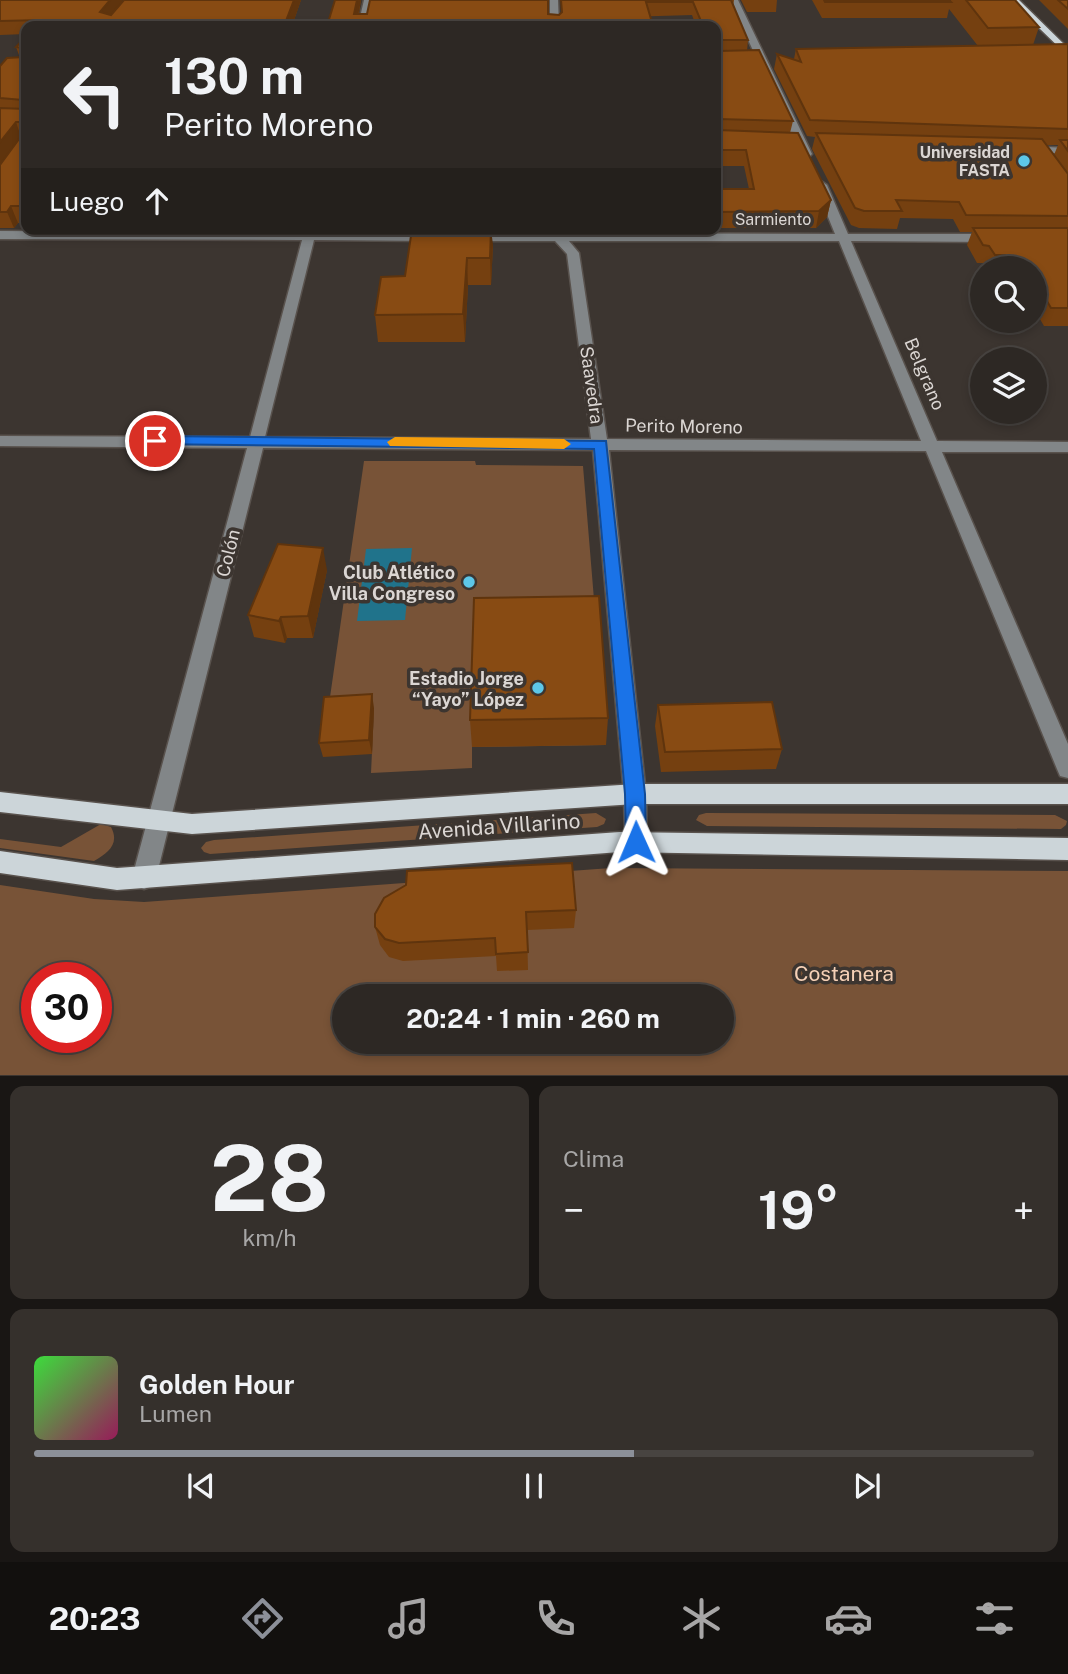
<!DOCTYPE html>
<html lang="es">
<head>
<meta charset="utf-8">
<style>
  :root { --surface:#2d2824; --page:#35302c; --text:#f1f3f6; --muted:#a7a6a6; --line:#484441; --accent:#8c9099 }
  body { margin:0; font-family:"Public Sans",sans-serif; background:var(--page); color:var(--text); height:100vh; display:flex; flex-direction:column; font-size:26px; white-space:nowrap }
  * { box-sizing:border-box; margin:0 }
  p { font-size:23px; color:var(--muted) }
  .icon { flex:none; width:38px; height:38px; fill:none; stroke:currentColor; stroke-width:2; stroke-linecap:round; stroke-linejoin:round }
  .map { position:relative; height:1076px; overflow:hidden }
  .side { display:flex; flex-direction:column; gap:10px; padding:10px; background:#191614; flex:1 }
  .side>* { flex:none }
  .top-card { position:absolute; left:21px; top:21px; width:700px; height:214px; border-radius:14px; box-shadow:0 4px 10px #0003,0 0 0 2px var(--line); background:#2d2824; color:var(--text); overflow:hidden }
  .tools { position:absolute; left:970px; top:256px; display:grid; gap:14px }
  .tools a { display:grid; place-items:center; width:77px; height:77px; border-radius:50%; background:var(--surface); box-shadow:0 4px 10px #0003,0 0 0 2px var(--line); font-size:35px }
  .speed { position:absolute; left:21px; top:962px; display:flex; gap:14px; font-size:35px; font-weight:700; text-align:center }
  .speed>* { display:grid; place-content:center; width:91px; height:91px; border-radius:50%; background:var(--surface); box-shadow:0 4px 10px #0003,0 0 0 2px var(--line); line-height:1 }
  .speed .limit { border:10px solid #d22; background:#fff; color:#111 }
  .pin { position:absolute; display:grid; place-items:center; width:60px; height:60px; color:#fff; margin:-30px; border:4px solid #fff; border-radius:50%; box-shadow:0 2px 7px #0007 }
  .me { position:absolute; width:77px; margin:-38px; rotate:359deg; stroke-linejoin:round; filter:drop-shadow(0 0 5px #0008) }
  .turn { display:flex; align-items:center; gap:24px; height:147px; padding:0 28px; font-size:32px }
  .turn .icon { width:91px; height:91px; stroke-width:2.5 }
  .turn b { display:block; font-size:49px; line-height:60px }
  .then { display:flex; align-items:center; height:66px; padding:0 28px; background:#0003; gap:14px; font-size:26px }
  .big { font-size:52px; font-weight:700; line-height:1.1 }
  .side .widget { flex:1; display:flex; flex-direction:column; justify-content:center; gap:10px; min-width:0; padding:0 24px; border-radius:14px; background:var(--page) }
  .side .dial { align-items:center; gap:0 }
  .dial b { font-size:91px; line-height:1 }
  .song { display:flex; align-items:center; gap:21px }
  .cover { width:84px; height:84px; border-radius:10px; background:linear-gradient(135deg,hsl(120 70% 55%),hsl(330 70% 35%)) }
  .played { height:7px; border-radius:4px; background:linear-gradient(90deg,var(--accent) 60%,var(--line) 60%) }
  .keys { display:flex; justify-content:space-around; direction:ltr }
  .heat { display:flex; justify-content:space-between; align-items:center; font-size:38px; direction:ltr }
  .side .tiles { flex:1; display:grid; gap:10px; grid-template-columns:1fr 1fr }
  .widget:last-child { grid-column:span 2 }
  .trip { position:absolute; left:332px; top:984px; width:402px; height:70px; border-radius:35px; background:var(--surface); box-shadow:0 4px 10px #0003,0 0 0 2px var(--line); font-weight:700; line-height:70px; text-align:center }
  .tabs { display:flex; height:112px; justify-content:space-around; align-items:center; background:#12100e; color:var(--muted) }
  .tabs .icon { width:49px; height:49px }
  .tabs .on { color:var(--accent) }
  .tabs b { font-size:32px; color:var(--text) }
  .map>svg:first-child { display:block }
  .green { fill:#785337; fill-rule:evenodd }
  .water { fill:#20738b }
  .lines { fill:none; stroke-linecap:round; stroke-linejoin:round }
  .minor-casing { stroke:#59524d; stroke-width:3 }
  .major-casing { stroke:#59524d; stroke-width:3 }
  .minor { fill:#828688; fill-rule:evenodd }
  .major { fill:#ccd5d9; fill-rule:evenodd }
  .wall { fill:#754010; fill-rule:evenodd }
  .shaded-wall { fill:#5f340d }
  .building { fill:#884b13; stroke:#5f340d; stroke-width:2 }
  .route { fill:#1a73e8; stroke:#114b97; stroke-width:2 }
  .slow { fill:#f59e0b }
  .poi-dot { fill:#5dc7e8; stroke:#3c3530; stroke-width:2.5 }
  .labels { text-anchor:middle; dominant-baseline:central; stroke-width:7; stroke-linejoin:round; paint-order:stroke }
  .far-poi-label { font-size:16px; font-weight:bold; fill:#dbd6d3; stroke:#3c3530; text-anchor:end }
  .far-street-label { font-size:16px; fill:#dbd6d3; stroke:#3c3530 }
  .street-label { font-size:18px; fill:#dbd6d3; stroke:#3c3530 }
  .poi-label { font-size:18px; font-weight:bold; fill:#dbd6d3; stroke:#3c3530; text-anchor:end }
  .near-street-label { font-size:21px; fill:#dbd6d3; stroke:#3c3530 }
  .near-park-label { font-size:21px; fill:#f5d0b6; stroke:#3c3530 }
</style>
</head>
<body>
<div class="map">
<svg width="1068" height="1076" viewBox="0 0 1068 1076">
  <rect width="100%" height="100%" fill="#3c3530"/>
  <path class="green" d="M364 461H475L476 465 583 466 606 745 472 747V768L371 773 374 709 328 711Z
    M596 813 606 819 604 824 597 827 210 854 204 852 201 848 206 842 214 840Z
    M706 813 1055 815 1067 821 1066 825 1061 829 707 826 696 820 699 815Z
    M101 824 111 827C120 844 108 853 94 861L0 848V839L61 847Z
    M611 868 1068 871V1075H0V885L94 899 144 902ZM37 978H96V1038H37ZM345 996H723V1041H345Z"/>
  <path class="water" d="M412 548 405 620 357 621 366 549Z"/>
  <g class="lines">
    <defs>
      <path id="minor" d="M364 0H372L367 26H358Z
        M550 0H558L559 26H550Z
        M730 0H738L812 154 810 156 800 154Z
        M1026 146 1068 148V154L1022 151 1020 149Z
        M821 181 827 185 848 234H994L1000 238 994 242 851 241 937 441 1068 442V452H942L1068 744V778L1060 776 1057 769 926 451 609 450 646 794 647 842 644 849 636 852 628 849 625 842 624 794 593 450 263 448 156 878 152 886 144 889 136 886 132 878 247 448 0 446V436L250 437 302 240 0 239V231L304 233 305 229H317L316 233 438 234V240L434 241 314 240 265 437 591 439 567 254 555 241H469L463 237 465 234 548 233 549 229H557L561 233 835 234 815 185ZM569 241H839L921 441 607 439 579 253Z"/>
      <path id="major" d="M1010 0H1019L1068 48V56Z
        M635 784H1068V804H635L192 834 0 812V792L192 814Z
        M620 832 1068 838V860L620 852 117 890 0 873V851L117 868Z"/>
    </defs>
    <use href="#minor" class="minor-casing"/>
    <use href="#major" class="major-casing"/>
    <use href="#minor" class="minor"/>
    <use href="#major" class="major"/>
  </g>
  <path class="wall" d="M0 0H122V2L124 0H301L292 26H26V34L0 35Z
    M361 0 359 14 559 15 561 13V0H734L733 7 748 40 747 51 793 121 790 133 831 200 827 217 816 228H716V189H749L744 166H716V26H696L692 15 327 26Z
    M741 0H777L776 12H747Z
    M812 0H949L951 1V0H1015L1039 27 1033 45 1068 44V326H1044L1034 309V268H986L983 263H977L967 245 972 232H960L953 219 900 218 897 229 859 228 851 225 812 149 815 137 807 136 774 69 777 54 794 59 796 49 978 46 949 9 947 18H822ZM1046 145H1058L1054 155Z
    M1039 0H1068V29Z
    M26 36V223H18L14 228H0V66L20 58 16 47Z
    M493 245 491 285H468L465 342H378L375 315 405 276Z
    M327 570 313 638H287L285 643 254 637 248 615Z
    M658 705 782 749 776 769 661 772 655 726Z
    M374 708 372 754 323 757 319 743Z
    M608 718 606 745 472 747 470 720Z
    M406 885 576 910 574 928 527 930 528 970 497 971 496 956 403 961 389 957 380 945 375 927Z"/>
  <path class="shaded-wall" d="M110 0H122V2L104 26 100 12Z
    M294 0H301L292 26H284Z
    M357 0H361L356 26 354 14Z
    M26 96V109L23 100Z
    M16 122 21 137 0 165V142Z
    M831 200 827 217 816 228 819 211Z
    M11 206 18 223 14 228 7 212Z
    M491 229 493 245 491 285 490 258Z
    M467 258 468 285 465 342 463 314Z
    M323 548 327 570 313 638 308 616Z
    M281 617 287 638 285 643 279 621Z
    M372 694 374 708 372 754 369 740Z"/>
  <path class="building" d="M0 0H110L100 12 111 15 124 0H294L284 26H35L41 20 0 21Z
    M335 0H357L354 14H367L370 0H548V14L559 15 562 12 561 0H731L748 40H718L716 47V26H703L693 2H646L653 26H327Z
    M824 0H949L951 2H825Z
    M966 0H1015L1039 27 988 28Z
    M1058 0H1068V9Z
    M26 36V96L23 100 0 98V66L7 58 23 57V48L16 47Z
    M1068 44V129L810 120 777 54 801 62 796 49Z
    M716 49 718 51 759 50 793 121 718 119 716 126Z
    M0 108 26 109V206H11L7 212H0V165L22 135V122H16L0 142Z
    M716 128 718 130 798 133 831 200 819 211 716 212V189H754L746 150H716Z
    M816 133 1042 139 1068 174V216L966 215 959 202 896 200 902 211H864L855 208Z
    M1060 140H1068V151Z
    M973 228H1068V308H1051L1034 279V268H1016L1005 255H995L989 246 983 245Z
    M412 229H491L490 258H467L463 314 375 315 381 277 405 276Z
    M278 544 323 548 308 616 281 617 279 621 248 615Z
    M599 596 608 718 470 720 474 598Z
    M372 694 369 740 319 743 324 697Z
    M772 702 782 749 665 752 658 705Z
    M572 863 576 910 526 912 528 952 496 954 495 938 399 943 385 939 375 927V914L384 898 406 885 407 871Z"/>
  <path class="route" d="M155 436 606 441 645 794 646 842 643 849 636 852 629 849 626 842 625 794 594 449 149 444 147 441 149 437Z"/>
  <path class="slow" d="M395 437 564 439 571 444 564 449 390 446 387 442Z"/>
  <g class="poi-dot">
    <circle cx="1024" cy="161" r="7"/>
    <circle cx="469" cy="582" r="7"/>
    <circle cx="538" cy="688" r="7"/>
  </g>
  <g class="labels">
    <g class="far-poi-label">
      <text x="1010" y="152">Universidad<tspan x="1010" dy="18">FASTA</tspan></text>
    </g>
    <g class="far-street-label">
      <text x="773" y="219">Sarmiento</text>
    </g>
    <g class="street-label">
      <text transform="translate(925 374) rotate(67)">Belgrano</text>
      <text transform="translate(592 385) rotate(82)">Saavedra</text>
      <text transform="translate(684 426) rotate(1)">Perito Moreno</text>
      <text transform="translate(228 553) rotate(-76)">Colón</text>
    </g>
    <g class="poi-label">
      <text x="455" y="572">Club Atlético<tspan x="455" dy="21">Villa Congreso</tspan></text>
      <text x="524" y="678">Estadio Jorge<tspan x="524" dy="21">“Yayo” López</tspan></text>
    </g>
    <g class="near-street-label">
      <text transform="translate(499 826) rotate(-4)">Avenida Villarino</text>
    </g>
    <g class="near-park-label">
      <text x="844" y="973">Costanera</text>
    </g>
  </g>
</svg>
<div class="tools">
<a><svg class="icon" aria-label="search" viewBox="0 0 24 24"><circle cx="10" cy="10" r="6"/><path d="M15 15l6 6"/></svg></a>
<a><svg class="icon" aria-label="layers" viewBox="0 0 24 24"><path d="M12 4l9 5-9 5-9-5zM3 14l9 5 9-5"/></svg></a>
</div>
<div class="speed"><div class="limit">30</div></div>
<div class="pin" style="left:155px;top:441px;background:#d93025"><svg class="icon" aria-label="arrive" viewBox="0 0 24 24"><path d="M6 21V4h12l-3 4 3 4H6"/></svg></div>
<svg class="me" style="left:636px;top:842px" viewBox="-20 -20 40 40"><path d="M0-17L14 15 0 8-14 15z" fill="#1a73e8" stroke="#fff" stroke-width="4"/></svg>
<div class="trip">20:24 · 1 min · 260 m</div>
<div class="top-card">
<div class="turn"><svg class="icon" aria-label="left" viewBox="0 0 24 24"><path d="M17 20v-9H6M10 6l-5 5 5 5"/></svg><div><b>130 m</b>Perito Moreno</div></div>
<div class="then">Luego<svg class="icon" aria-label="ahead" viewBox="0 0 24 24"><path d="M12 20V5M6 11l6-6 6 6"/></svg></div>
</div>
</div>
<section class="side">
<div class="tiles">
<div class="widget dial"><b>28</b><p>km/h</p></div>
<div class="widget"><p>Clima</p>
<div class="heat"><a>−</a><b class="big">19°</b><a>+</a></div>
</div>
<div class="widget">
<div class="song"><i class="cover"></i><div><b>Golden Hour</b><p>Lumen</p></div></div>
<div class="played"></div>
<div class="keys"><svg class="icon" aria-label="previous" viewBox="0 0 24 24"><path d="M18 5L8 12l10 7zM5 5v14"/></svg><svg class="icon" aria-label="pause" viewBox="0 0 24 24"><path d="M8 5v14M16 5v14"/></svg><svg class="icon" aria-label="next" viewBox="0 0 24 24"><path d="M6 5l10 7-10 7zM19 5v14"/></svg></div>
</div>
</div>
</section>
<nav class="tabs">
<b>20:23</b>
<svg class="icon on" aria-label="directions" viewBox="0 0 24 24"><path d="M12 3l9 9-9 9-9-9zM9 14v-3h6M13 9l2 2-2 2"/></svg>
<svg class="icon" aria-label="music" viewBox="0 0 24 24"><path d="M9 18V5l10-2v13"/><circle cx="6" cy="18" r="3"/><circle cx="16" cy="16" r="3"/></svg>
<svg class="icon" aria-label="phone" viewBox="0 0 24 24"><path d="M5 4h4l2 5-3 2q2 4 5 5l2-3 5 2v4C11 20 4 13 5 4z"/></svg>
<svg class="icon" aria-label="climate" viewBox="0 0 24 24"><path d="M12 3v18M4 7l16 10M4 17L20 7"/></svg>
<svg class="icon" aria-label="car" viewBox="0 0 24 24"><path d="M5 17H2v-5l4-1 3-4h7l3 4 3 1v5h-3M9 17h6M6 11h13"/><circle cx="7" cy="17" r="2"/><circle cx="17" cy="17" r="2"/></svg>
<svg class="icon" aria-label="filters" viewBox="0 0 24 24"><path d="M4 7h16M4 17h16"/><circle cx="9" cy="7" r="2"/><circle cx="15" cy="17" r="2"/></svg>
</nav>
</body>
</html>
